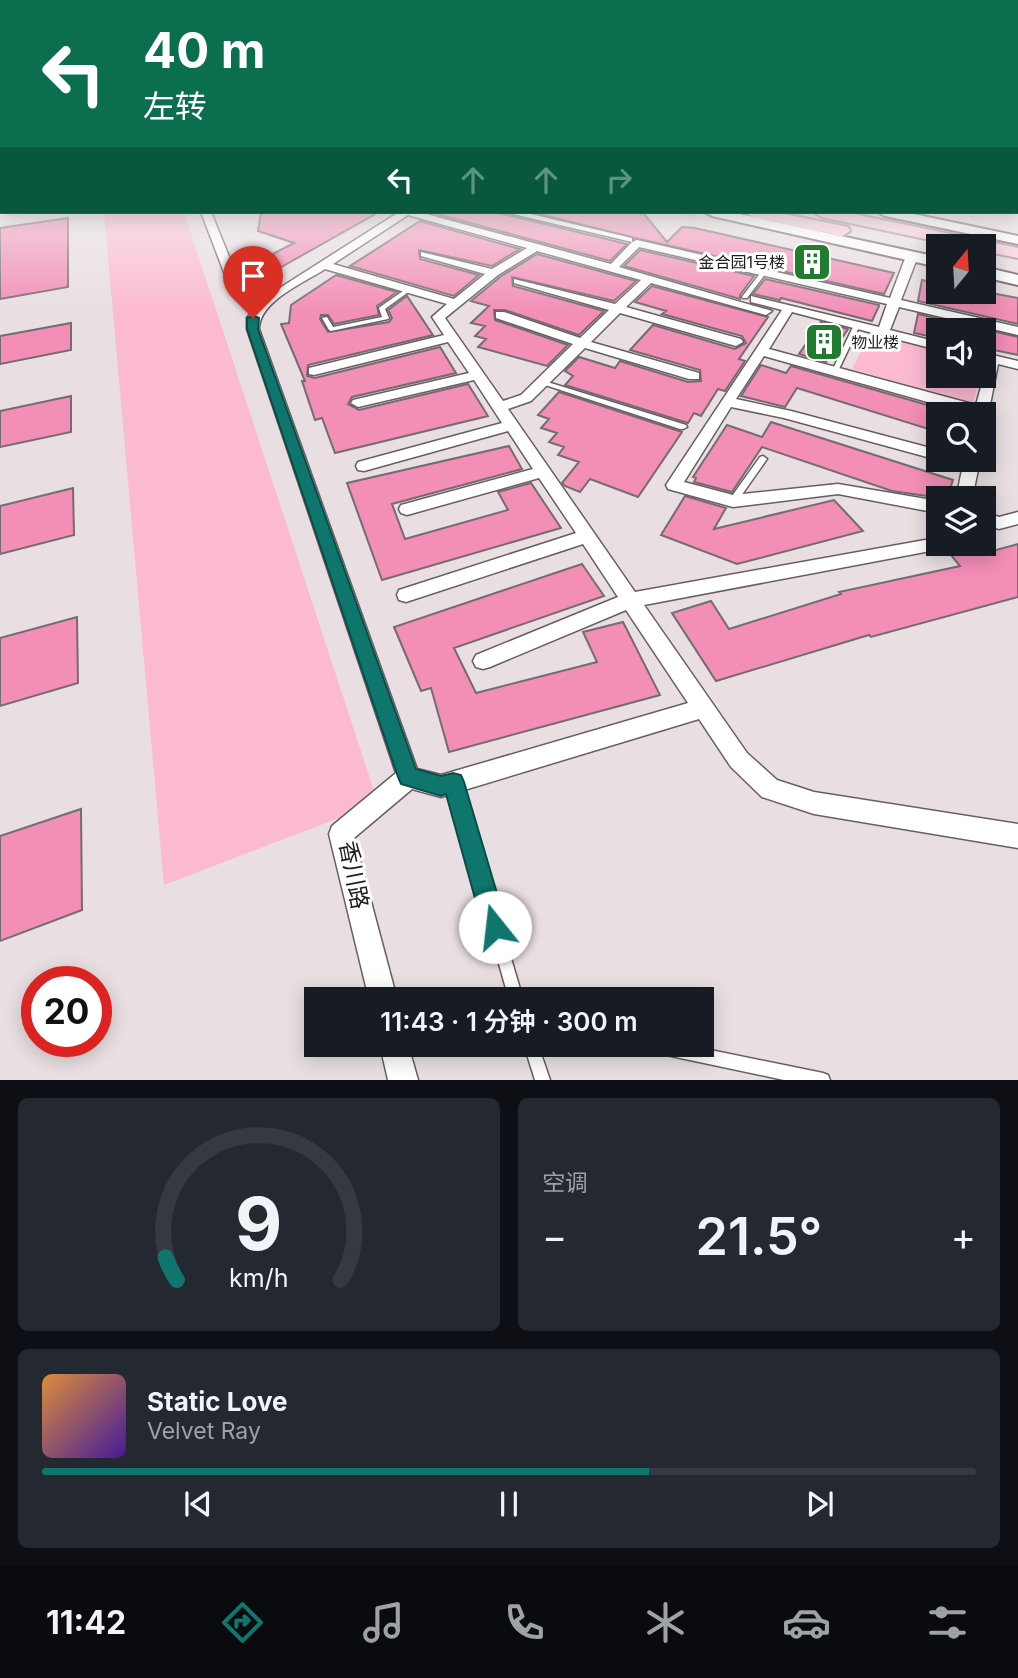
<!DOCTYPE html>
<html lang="zh">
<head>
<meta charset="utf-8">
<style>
  :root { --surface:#171b24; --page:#242831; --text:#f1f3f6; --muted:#9ea1a6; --line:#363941; --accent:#0f766e }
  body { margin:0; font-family:Inter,"Noto Sans SC",sans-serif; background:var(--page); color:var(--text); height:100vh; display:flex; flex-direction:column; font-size:26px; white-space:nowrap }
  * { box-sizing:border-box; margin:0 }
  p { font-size:23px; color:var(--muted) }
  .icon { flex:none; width:38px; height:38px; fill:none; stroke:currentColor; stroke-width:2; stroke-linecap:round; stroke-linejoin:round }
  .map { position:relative; height:1080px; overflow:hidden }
  .drawer { display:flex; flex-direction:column; gap:18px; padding:18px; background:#0d0f14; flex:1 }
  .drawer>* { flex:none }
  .guide { position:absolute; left:0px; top:0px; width:1018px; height:214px; box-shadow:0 4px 18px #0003; background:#0b6e4f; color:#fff; overflow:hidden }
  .needle { width:46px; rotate:18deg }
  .controls { position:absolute; left:926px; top:234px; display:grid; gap:14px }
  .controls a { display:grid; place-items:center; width:70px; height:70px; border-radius:0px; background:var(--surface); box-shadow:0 4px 18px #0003; font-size:35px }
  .speed { position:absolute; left:21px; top:966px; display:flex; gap:14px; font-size:35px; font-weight:700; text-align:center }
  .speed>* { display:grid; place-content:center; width:91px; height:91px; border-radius:50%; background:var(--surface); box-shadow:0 4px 18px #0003; line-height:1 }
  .speed .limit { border:10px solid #d22; background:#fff; color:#111 }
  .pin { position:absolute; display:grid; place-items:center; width:60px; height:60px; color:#fff; margin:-72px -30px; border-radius:50% 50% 50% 0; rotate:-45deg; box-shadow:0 0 7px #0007 }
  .pin .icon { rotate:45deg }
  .me { position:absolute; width:77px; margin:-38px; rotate:344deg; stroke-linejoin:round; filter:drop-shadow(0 0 5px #0008) }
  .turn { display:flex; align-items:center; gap:24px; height:147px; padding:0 28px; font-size:32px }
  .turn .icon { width:91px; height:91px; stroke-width:2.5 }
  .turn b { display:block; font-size:49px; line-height:60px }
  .lanes { display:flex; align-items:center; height:66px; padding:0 28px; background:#0003; justify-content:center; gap:35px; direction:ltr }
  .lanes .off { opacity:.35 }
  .big { font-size:52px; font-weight:600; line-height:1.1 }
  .drawer .card { flex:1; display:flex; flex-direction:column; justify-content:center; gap:10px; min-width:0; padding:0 24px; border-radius:10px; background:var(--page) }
  .drawer .dial { align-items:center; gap:0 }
  .dial svg { height:182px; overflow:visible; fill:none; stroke:var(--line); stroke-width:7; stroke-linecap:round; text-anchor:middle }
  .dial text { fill:var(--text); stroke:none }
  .song { display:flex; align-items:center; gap:21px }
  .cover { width:84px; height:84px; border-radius:10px; background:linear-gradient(135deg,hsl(30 70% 55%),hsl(260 70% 35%)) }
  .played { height:7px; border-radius:4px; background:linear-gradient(90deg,var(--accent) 65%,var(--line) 65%) }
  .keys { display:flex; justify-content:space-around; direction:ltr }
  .heat { display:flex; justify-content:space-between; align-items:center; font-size:38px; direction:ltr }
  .drawer .tiles { flex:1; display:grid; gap:18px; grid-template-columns:1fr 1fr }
  .card:last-child { grid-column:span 2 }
  .trip { position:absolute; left:304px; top:987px; width:410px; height:70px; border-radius:0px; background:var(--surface); box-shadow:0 4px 18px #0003; font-weight:600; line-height:70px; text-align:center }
  .dock { display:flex; height:112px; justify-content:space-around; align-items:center; background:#090b0e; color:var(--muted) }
  .dock .icon { width:49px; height:49px }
  .dock .current { color:var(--accent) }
  .dock b { font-size:32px; color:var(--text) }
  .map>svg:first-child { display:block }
  .green { fill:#fcb9d2 }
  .building { fill:#f38eb7; stroke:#756c6f; stroke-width:2 }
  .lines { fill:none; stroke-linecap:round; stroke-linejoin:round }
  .service-casing { stroke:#685e62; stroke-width:3 }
  .minor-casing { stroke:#685e62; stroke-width:3 }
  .secondary-casing { stroke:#685e62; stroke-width:4 }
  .trunk-casing { stroke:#af8896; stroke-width:4 }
  .path { stroke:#aaa2a4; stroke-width:2; stroke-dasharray:1 2.5; stroke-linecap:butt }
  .service { fill:#fff; fill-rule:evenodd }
  .minor { fill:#fff; fill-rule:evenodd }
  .secondary { fill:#fff; fill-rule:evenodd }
  .trunk { fill:#fccedf; fill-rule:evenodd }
  .route { fill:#0f766e; stroke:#0a4d48; stroke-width:2 }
  .labels { text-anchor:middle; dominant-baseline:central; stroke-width:6; stroke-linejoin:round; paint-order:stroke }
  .far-poi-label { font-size:16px; fill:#201d1e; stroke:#fff; text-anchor:end }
  .near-street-label { font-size:23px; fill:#201d1e; stroke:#fff }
</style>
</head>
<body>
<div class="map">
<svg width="1018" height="1080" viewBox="0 0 1018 1080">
  <rect width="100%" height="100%" fill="#e9dfe2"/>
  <path class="green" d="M104 212H184L378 803 164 885Z
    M871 332 938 349V376H980L973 403 852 369Z"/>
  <path class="building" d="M261 212H379L253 283 241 279 238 272 294 243 258 231Z
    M435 212H495L627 244 610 261 433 213Z
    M532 212H632L644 214 667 242 682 227 695 228 894 273 884 294 635 238Z
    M68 218V287L0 299V228Z
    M420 221 520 249 492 266 419 250 420 259 479 275 454 296 350 266Z
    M640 250 754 276 740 295V299L624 266Z
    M537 254 636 281 614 301 512 277 513 286 604 311 579 335 505 310H494L495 320 568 345 547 366 478 347 486 339 475 336 485 326 471 323 489 306 471 301 500 277Z
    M336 275 397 292 377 306 379 315 334 324 328 315H321L320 319 328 332 389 322 392 318 388 310 407 296 433 335 308 365 307 376 315 378 440 347 456 373 352 397 348 404 359 410 468 384 488 416 335 453 322 418 315 420 302 381H305L281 324 289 323 291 305Z
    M765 279 879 305V306L872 321 781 298 780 300 753 294Z
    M922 280 938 283V292H986L1018 298V324L918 301Z
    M652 286 768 317 739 359 745 361 725 391 718 389 701 416 694 413 688 423 565 385 573 376 565 371 579 357 615 368 620 361 688 382 701 381 700 370 630 350 653 325 735 349 746 343 742 336 662 314 666 311 635 302Z
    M918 314 1018 337V355L984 348V331H938V338L914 333Z
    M821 322 848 329 826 362 799 354Z
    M71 323V350L0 364V336Z
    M761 365 786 373 791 366 938 408V432L797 388 785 407 741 396Z
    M559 392 682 432 638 497 590 479 580 492 565 486 562 483 579 462 558 455 564 447 549 442 557 433 541 428 549 419 538 415Z
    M71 396V432L0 447V411Z
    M771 422 953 480 947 499 892 491 762 447 732 492 694 482 696 478 693 477 727 425 762 437Z
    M509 446 522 469 392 504 405 539 508 510 498 492 531 483 561 528 382 580 347 483Z
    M73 488 74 535 0 554V506Z
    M685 496 726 508 714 529 834 500 863 531 737 564 661 535Z
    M942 544H981L989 552 1018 544V597L871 637 869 635 716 681 672 613 711 601 729 629 841 594 839 592 960 566Z
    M582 564 604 596 454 648 476 693 597 662 583 632 623 622 660 695 449 752 431 688 421 691 394 627Z
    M77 617 78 683 0 706V638Z
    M81 809 82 910 0 941V836Z"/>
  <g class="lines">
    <defs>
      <path id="service" d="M761 272 766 273 747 298H743L742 297Z
        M406 289 411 290 385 309 389 318 388 319 331 331 329 330 322 318 327 317 333 327 382 317 379 308 380 307Z
        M857 323 860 325 838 371 837 372H833L832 371 854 325Z
        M541 380 686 425 687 427 683 429H680L539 383 538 382Z
        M763 456 767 459 736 503H730L729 501 730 499 760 457Z
        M453 777 457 778 459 782 523 999H509L447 782 449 778Z
        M524 1045H538L550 1080H535Z
        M645 1045H686L823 1073 828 1075 830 1080H784L652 1052 647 1050Z"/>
      <path id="minor" d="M1017 200H1018V206H1017Z
        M201 212H211L245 296 243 299 233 296Z
        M399 212H419L611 264 632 242 505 212H522L632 238V242L637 240 890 298 906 256 912 253 918 256 901 300 1018 327V335L899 307 890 330 938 342V350L792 312 769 349 976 405 984 376V353L1018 361V369L998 364 988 415 984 419V415H974L764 356 736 399 791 411 938 450V460L784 418 731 407 684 482 733 495 838 484 938 501V513L838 494 733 507 668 489 666 485 782 310 751 302V296L879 327 887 304 639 247 619 267 772 311 766 315 651 283 626 307 741 339 743 342 736 346 620 313 591 342 699 373V379H689L585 348 531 401 508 409 635 592 925 540 931 541 934 546 931 551 925 552 644 605 747 753 777 780 814 792 1018 824V848L814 814 762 797 731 767 699 719 441 797 412 789 354 838 397 999H369L329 834 332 826 396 773 247 329V318L261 300ZM408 215 527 248 492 269 421 252V256L485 274 454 299 333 264ZM537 251 641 280 615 304 514 279V283L609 310 580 338 504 312H496V318L573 344 521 395 503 401 445 318 498 275ZM325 269 447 304 432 317 444 335 309 368V374L314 375 448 342 469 373 353 400 351 403 358 407 474 380 502 423 358 462 356 466 358 470 364 471 508 431 533 469 401 505 399 509 401 513 407 515 539 478 576 533 399 590 397 595 399 600 406 602 583 544 618 597 476 655 473 661 476 667 483 669 490 667 626 610 688 703 441 775 417 769 259 329C259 301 304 283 325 269Z
        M964 460H980L972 499H956Z
        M984 512 999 517 1018 512V524L999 529 984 524Z
        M380 1045H408L418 1080H388Z"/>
      <path id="secondary" d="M705 212H730L938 257V267L712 216Z
        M878 212H904L1018 236V244L885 216Z
        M984 267 1018 275V285L984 277Z"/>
      <path id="trunk" d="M745 212H775L848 227 850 231 842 236 753 217Z
        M814 212H844L1018 248V258L984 251V247H963L822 217Z"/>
    </defs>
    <use href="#service" class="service-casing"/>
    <use href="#minor" class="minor-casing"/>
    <use href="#secondary" class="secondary-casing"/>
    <use href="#trunk" class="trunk-casing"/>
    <path class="path" d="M675 212 696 216"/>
    <use href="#service" class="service"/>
    <use href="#minor" class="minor"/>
    <use href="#secondary" class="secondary"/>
    <use href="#trunk" class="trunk"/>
  </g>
  <linearGradient id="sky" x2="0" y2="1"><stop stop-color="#9f99c8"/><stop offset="0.52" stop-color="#f5f1f2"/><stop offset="1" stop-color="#f5f1f2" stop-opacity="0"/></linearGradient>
  <rect width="1018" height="314" fill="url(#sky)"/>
  <path class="route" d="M253 315 259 318 258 329 416 769 441 776 453 773 461 775 464 782 507 927 504 935 495 939 487 935 483 927 446 794 441 796 401 784 398 777 247 329V318Z"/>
  <defs>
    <symbol id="building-square" viewBox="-11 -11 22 22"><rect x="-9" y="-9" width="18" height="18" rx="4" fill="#217d2d" stroke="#fff"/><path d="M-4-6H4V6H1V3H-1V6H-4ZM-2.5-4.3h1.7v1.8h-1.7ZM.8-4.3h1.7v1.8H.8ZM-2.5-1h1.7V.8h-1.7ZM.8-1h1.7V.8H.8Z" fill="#fff"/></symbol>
  </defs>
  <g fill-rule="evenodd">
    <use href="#building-square" x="790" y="240" width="44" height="44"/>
    <use href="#building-square" x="802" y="320" width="44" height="44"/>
  </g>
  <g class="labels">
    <g class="far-poi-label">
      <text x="785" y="262">金合园1号楼</text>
      <text x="851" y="342" text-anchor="start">物业楼</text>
    </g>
    <g class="near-street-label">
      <text transform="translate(354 875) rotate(79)">香川路</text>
    </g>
  </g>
</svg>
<div class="controls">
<a><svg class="needle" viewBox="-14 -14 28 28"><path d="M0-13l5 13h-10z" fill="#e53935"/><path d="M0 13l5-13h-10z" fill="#9ea1a6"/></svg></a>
<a><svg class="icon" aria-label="sound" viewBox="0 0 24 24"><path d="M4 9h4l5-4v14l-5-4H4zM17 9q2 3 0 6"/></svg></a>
<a><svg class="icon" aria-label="search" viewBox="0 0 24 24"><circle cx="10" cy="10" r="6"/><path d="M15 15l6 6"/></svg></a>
<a><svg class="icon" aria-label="layers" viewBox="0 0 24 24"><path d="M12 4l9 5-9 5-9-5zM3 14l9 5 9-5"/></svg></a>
</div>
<div class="speed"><div class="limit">20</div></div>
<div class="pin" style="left:253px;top:318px;background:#d93025"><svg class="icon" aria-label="arrive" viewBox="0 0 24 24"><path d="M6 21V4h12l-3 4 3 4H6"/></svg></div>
<svg class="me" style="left:495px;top:927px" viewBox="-20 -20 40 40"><circle r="19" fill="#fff"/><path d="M0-13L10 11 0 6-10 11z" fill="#0f766e"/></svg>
<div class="trip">11:43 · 1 分钟 · 300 m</div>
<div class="guide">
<div class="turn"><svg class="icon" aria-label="left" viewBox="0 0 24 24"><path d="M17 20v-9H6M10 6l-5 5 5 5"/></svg><div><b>40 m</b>左转</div></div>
<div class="lanes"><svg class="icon" aria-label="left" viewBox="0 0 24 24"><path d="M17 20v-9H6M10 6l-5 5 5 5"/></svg><svg class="icon off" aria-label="ahead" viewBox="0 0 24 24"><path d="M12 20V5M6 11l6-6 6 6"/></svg><svg class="icon off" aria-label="ahead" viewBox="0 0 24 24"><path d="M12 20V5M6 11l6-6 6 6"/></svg><svg class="icon off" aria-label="right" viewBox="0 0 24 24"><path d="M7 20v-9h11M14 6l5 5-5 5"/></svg></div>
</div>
</div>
<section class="drawer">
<div class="tiles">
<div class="card dial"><svg viewBox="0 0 100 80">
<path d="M14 69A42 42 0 1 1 86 69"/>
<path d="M14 69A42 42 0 0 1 9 59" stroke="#0f766e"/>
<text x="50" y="56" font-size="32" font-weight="700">9</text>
<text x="50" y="72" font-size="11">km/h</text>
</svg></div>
<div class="card"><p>空调</p>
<div class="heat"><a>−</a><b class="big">21.5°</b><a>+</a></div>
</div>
<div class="card">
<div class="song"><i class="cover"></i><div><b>Static Love</b><p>Velvet Ray</p></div></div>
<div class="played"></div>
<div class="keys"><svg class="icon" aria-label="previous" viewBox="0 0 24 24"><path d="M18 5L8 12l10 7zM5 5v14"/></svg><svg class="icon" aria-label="pause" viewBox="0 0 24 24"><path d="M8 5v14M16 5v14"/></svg><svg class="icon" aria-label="next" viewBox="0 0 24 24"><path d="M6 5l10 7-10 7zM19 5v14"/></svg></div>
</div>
</div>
</section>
<nav class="dock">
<b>11:42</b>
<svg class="icon current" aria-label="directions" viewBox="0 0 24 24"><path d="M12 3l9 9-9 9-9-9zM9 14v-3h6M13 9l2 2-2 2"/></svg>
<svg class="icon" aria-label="music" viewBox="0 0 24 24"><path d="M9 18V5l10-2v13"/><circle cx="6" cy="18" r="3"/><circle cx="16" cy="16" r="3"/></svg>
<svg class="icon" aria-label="phone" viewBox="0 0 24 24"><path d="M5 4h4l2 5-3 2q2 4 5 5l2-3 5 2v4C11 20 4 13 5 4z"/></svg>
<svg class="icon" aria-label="climate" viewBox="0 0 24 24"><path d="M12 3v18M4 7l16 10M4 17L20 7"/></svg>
<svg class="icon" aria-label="car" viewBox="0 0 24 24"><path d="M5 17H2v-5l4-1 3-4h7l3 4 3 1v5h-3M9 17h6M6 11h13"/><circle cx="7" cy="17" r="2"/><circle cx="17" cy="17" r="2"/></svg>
<svg class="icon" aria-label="filters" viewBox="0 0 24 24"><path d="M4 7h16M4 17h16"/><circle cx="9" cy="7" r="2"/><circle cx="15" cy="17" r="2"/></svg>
</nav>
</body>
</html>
